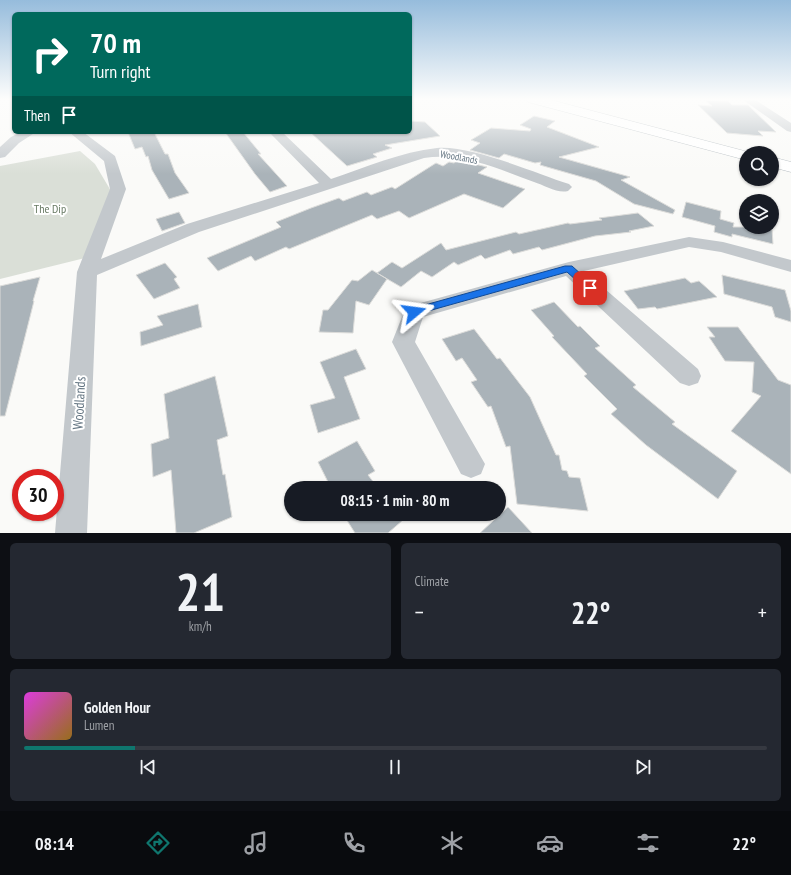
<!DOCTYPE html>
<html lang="en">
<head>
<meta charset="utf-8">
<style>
  :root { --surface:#171b24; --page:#242831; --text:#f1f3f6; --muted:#9ea1a6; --line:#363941; --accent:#0f766e }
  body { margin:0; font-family:"PT Sans Narrow",sans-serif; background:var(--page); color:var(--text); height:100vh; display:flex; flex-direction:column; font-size:15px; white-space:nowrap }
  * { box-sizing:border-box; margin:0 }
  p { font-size:13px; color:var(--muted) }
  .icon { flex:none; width:22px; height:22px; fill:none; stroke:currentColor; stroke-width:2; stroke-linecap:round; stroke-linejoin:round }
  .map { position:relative; height:533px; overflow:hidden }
  .side { display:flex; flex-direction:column; gap:10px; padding:10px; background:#0d0f14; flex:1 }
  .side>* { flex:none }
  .banner { position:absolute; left:12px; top:12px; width:400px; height:122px; border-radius:6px; box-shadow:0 1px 3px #0004; background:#00695c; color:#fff; overflow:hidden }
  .controls { position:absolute; left:739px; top:146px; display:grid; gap:8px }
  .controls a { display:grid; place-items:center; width:40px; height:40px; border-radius:50%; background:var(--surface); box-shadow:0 1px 3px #0004; font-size:20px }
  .speed { position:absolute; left:12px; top:469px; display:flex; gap:8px; font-size:20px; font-weight:700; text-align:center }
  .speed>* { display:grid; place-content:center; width:52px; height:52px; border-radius:50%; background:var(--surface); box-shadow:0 1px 3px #0004; line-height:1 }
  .speed .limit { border:6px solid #d22; background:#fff; color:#111 }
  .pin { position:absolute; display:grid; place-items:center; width:34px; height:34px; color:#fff; margin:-17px; border-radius:8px; box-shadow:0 2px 6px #0006 }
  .me { position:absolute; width:44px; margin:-22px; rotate:74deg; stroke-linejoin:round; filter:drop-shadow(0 0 3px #0008) }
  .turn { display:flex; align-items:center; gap:14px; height:84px; padding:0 12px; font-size:18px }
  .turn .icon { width:52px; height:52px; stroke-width:2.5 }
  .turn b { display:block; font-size:28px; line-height:34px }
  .then { display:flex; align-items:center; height:38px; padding:0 12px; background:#0003; gap:8px; font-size:15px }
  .big { font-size:30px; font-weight:700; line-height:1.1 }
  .side .widget { flex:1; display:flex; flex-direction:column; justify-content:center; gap:6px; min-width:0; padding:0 14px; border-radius:6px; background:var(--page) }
  .side .dial { align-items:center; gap:0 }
  .dial b { font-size:52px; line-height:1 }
  .song { display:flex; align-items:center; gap:12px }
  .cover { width:48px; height:48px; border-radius:6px; background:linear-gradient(135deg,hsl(300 70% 55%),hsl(40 70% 35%)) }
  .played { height:4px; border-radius:2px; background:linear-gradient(90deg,var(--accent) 15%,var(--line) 15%) }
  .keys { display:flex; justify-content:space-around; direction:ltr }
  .heat { display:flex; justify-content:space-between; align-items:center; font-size:22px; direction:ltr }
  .side .tiles { flex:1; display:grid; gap:10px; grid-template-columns:1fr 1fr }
  .widget:last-child { grid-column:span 2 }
  .trip { position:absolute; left:284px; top:481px; width:222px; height:40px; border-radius:20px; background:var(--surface); box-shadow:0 1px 3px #0004; font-weight:700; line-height:40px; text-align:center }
  .menu { display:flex; height:64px; justify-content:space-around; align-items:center; background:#090b0e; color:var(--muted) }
  .menu .icon { width:28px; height:28px }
  .menu .current { color:var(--accent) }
  .menu b { font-size:18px; color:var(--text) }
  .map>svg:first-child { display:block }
  .green { fill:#dadfd7 }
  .building { fill:#aab3b9; stroke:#dcdcda }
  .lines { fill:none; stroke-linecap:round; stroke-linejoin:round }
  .secondary-casing { stroke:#b3babf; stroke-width:1 }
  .street { fill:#c3c8cc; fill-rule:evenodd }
  .secondary { fill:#fff; fill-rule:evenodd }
  .route { fill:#1a73e8; stroke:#114b97 }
  .labels { text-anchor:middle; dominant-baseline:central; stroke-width:4; stroke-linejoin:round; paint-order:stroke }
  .far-street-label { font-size:10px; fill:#657683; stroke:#fff }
  .park-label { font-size:12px; fill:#687a64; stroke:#fff }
  .near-street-label { font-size:14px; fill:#657683; stroke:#fff }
</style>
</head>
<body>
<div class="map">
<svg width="791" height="533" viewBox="0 0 791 533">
  <rect width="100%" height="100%" fill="#fafaf8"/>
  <path class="green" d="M80 151 95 164 111 191 85 258 0 279V166Z"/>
  <path class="building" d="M705 100 728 101 732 105H748L776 132 758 131 763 136 727 133 698 105 712 106Z
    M534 116 555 121 547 127 599 147 559 157 630 177 621 180 675 210 673 214 634 204 596 181 540 165 541 162 535 163 504 154 499 158 470 150 480 143 471 140 491 128 530 131 531 129 520 125Z
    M410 121 425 122 440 136 385 145 392 148 373 154 377 157 347 166 310 132H410Z
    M128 132H154L165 154H168L175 173 189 193 169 199 152 170 148 156 146 157 142 147 135 149Z
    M225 132H243L261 154H258L287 186 270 192 255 174Z
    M458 160 487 167 478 173 525 189 503 208 464 194 409 218 399 211 377 219 372 215 289 249 286 247 255 261 251 256 218 271 207 258 281 227 276 222 311 208 339 198 343 201 367 192 371 195 392 187 395 189 436 163 443 166 449 162 454 163Z
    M686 202 721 211 720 219 734 223 733 227H762L772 229 773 244 732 234V237L714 232 715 226 682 217Z
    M179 212 185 223 162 231 156 219Z
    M638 213 654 226 629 231 631 232 595 236 542 250 539 247 513 254 510 250 485 259 481 255 458 265 454 262 432 277 421 271 401 287 377 273 392 262 402 268 441 243 446 250 516 232 519 234 568 223 570 224 602 220 599 218Z
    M165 263 177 277 174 279 180 288 154 299 136 275Z
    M372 270 387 279 369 305 356 301 353 333 319 332 323 310H328L352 280 358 281Z
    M722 275 785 290 791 311V322L775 317 772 307 724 294Z
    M40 277 33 301H34L5 416H0V286Z
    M685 278 691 283 699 281 717 297 657 309 655 307 638 309 624 291Z
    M554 302 578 327 580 326 600 346 595 348 636 385 633 387 675 422 672 424 737 471 718 499 646 445 611 414 617 409 584 376 587 374 552 337 554 336 531 310Z
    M198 304 202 327 141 346 140 332 163 325 157 316Z
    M707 327H738L778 380 791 385V474L731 431 761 396 752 392 754 362 725 361 709 337H715Z
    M474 329 497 359 500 358 530 397 556 455H559L562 470 567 471 569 477 580 478 588 511 517 504 510 446 506 447 491 406 488 407 471 382 477 380 462 358 456 361 442 339Z
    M356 349 366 369 344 377 360 419 318 433 310 405 335 398 320 362Z
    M215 376 228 436 217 440 223 475 225 474 232 517 194 533H176L171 470 153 477 151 444 169 438 164 394Z
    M357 441 375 471 368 475 378 488H331L318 462Z
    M508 507 532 533H480Z
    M343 514H410L388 533H355Z"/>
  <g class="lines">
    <defs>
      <path id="secondary" d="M526 99H547L752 153H746V160L528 102Z
        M772 157 791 162V172L772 167Z"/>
    </defs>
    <use href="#secondary" class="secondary-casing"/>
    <path class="street" d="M742 99H754L791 123V132L787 131Z
      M21 132H36L19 143 5 157 0 158V147L11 137Z
      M69 132H83L115 156 126 189 101 259 187 224 319 183 269 132H282L331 179C366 167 401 152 437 148 471 145 535 173 569 184L572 187 568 191C558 194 544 185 534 182 499 169 462 152 424 158L199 232 97 275 87 533H55L77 272 110 189 104 161Z
      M689 237 723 242 791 260V272L721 252 689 247 584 271 698 369 701 376 698 383 689 386 680 383 566 276 423 317 415 342 485 464 481 474 471 478 461 474 392 342 406 307 569 262Z"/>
    <use href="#secondary" class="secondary"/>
  </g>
  <linearGradient id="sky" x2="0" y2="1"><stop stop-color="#96bcdc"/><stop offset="0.57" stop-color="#fdfdfc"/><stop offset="1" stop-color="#fdfdfc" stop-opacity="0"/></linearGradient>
  <rect width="791" height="174" fill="url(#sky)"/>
  <path class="route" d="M565 266H572L594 286 595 288 594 290H587L567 272 414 315 409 312 414 308Z"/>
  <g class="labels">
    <g class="far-street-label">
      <text transform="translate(459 157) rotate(10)">Woodlands</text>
    </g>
    <g class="park-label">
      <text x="50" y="208">The Dip</text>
    </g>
    <g class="near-street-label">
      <text transform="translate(79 403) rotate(-87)">Woodlands</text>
    </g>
  </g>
</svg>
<div class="controls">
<a><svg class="icon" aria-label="search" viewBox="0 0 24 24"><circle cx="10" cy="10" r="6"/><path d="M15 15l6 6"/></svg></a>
<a><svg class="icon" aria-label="layers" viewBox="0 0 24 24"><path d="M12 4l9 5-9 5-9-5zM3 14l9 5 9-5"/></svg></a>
</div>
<div class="speed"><div class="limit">30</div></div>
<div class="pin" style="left:590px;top:288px;background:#d93025"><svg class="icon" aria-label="arrive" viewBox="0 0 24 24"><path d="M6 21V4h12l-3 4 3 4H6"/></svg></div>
<svg class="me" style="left:414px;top:312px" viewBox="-20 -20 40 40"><path d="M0-17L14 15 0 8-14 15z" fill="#1a73e8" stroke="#fff" stroke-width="4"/></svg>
<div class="trip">08:15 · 1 min · 80 m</div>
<div class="banner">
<div class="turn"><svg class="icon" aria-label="right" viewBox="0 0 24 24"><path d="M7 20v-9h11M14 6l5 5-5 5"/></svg><div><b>70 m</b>Turn right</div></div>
<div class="then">Then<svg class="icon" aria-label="arrive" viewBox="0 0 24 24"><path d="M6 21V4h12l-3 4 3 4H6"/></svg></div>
</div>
</div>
<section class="side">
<div class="tiles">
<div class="widget dial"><b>21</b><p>km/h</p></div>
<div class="widget"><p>Climate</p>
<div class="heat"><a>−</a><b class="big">22°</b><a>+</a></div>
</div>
<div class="widget">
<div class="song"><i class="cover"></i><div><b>Golden Hour</b><p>Lumen</p></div></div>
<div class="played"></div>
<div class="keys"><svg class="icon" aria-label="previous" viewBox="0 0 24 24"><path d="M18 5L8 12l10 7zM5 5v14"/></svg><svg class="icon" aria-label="pause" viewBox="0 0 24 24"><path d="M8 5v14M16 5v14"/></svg><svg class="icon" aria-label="next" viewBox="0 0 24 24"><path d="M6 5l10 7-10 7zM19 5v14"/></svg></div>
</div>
</div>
</section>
<nav class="menu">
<b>08:14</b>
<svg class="icon current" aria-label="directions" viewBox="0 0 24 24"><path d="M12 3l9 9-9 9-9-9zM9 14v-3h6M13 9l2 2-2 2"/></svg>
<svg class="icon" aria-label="music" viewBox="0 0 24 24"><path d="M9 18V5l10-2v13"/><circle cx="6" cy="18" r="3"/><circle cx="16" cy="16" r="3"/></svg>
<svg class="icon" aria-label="phone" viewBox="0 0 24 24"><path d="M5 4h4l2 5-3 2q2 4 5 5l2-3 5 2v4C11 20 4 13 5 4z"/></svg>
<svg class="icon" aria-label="climate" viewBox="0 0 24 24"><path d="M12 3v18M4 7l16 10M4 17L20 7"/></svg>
<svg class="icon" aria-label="car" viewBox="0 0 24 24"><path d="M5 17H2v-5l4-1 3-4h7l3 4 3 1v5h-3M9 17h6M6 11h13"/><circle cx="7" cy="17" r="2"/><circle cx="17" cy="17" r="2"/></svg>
<svg class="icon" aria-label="filters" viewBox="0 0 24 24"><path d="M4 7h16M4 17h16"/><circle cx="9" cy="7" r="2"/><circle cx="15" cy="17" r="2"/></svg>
<b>22°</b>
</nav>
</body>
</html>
